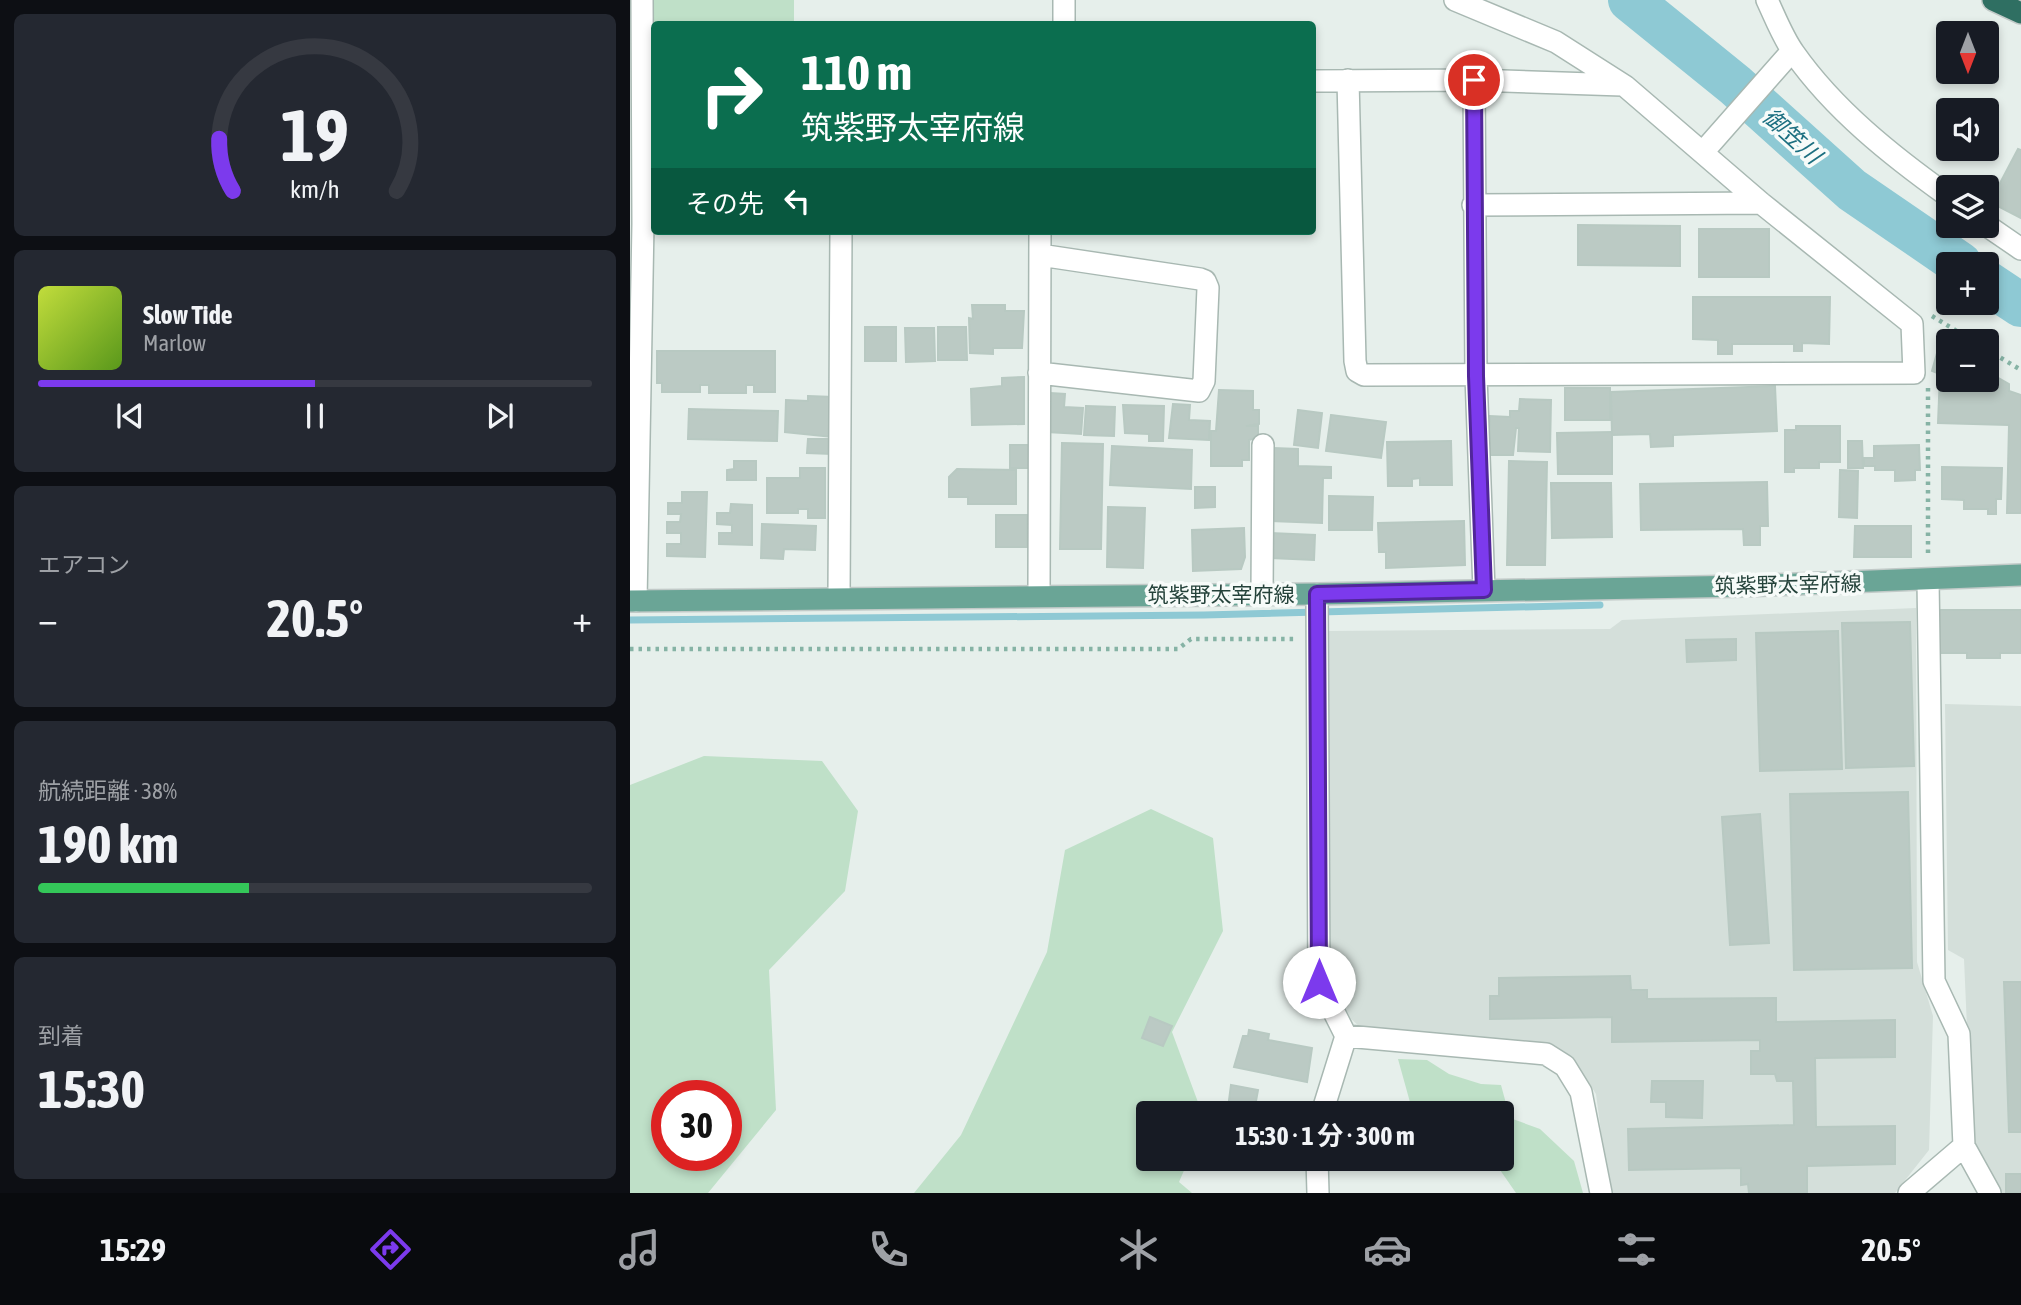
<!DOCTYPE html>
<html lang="ja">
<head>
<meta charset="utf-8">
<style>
  :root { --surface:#171b24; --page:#242831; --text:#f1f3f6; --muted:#9ea1a6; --line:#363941; --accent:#7c3aed }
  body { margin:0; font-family:"Asap Condensed","Noto Sans JP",sans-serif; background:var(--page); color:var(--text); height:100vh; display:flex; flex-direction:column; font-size:26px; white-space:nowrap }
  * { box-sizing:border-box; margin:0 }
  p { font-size:23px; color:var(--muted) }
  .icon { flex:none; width:38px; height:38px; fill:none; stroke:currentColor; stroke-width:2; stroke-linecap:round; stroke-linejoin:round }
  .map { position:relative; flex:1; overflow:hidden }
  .panel { display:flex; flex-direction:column; gap:14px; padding:14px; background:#0d0f14; width:630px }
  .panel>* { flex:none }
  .banner { position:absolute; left:21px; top:21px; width:665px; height:214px; border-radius:7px; box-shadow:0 4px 10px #0003; background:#0b6e4f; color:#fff; overflow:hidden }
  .needle { width:46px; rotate:180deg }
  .fabs { position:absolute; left:1306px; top:21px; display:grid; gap:14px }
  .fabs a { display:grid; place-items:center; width:63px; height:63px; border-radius:7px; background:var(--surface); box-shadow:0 4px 10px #0003; font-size:35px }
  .speed { position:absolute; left:21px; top:1080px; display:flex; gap:14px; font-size:35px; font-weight:700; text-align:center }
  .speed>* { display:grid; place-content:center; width:91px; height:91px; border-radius:50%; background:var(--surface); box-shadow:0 4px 10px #0003; line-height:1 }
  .speed .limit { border:10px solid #d22; background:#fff; color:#111 }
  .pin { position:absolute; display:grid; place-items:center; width:60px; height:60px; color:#fff; margin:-30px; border:4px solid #fff; border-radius:50%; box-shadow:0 2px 7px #0007 }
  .me { position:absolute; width:77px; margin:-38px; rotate:0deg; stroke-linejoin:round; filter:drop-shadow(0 0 5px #0008) }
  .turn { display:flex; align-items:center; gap:24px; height:147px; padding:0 35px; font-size:32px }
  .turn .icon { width:91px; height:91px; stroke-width:2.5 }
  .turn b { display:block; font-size:49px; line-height:60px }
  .then { display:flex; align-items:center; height:66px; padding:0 35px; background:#0003; gap:14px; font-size:26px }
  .big { font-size:52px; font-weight:700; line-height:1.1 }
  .panel .card { flex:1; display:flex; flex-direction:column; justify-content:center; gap:10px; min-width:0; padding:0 24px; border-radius:10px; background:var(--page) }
  .panel .dial { align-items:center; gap:0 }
  .dial svg { height:182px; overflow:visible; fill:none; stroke:var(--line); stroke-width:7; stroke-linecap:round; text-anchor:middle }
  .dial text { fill:var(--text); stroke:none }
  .song { display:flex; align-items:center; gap:21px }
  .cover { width:84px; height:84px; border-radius:10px; background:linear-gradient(135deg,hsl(70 70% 55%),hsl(90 70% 35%)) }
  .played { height:7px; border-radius:4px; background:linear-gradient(90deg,var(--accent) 50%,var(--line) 50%) }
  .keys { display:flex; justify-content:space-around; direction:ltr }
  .heat { display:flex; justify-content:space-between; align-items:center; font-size:38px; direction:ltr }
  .charge { height:10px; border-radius:5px; background:linear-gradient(90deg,#34c759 38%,var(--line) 0) }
  .trip { position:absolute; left:506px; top:1101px; width:378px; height:70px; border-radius:7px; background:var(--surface); box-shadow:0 4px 10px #0003; font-weight:700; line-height:70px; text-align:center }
  .dock { display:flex; height:112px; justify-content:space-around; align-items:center; background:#090b0e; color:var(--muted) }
  .dock .icon { width:49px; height:49px }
  .dock .on { color:var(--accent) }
  .dock b { font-size:32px; color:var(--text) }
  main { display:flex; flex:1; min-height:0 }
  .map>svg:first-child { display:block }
  .built { fill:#d4dfda }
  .green { fill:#bfe0c8; fill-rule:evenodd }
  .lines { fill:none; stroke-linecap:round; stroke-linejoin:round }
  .stream { stroke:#8ec9d4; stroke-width:7 }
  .river { stroke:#8ec9d4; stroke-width:44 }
  .building { fill:#bbcac4; stroke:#b8c9c2; stroke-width:2 }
  .minor-casing { stroke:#a8b8b2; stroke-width:24 }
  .major-casing { stroke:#c2cac8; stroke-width:24 }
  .highway-casing { stroke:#c2cac8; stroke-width:24 }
  .path { stroke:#86b3a5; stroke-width:4.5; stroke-dasharray:3.5 5; stroke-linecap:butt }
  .minor { stroke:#fff; stroke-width:21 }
  .major { stroke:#6aa596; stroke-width:21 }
  .highway { stroke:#2f6f62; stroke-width:21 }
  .route-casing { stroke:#51269a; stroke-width:18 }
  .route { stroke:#7c3aed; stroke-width:12 }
  .labels { text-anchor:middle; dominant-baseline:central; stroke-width:7; stroke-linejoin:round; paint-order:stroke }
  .street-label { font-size:21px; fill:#24423a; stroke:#f7fbf9 }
  .water-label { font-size:23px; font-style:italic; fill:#1c6f80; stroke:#f7fbf9 }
</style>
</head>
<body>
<main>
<section class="panel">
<div class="card dial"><svg viewBox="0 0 100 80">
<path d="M14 69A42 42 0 1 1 86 69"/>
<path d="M14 69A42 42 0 0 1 8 46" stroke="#7c3aed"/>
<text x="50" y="56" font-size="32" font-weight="700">19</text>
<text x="50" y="72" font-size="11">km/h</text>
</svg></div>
<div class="card">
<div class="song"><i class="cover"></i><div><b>Slow Tide</b><p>Marlow</p></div></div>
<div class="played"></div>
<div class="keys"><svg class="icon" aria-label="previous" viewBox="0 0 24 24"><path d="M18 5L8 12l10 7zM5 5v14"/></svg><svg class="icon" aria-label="pause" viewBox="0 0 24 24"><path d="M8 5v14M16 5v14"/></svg><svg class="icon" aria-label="next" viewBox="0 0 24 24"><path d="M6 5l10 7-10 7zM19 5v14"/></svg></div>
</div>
<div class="card"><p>エアコン</p>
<div class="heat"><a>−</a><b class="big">20.5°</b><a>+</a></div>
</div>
<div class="card"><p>航続距離 · 38%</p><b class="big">190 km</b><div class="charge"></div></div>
<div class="card"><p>到着</p><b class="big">15:30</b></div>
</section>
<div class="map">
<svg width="1391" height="1193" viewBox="0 0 1391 1193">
  <rect width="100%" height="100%" fill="#e6efeb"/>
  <path class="built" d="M1286 608 1287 962 1303 1016 1299 1150 1265 1193H979L966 1094 942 1056 915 1046 729 1026 721 1019 699 975 696 631 980 629 992 620Z
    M1315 704 1391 706V1193H1368L1342 1142 1334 959 1318 950Z"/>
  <path class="green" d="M22 0H164V24H24V41L21 38Z
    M74 756 192 761 228 811 215 891 139 970 146 1110 78 1193H0V785ZM37 1096H96V1155H37Z
    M521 809 583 838 593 931 542 1032 572 1113H518V1158L559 1159 549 1182 562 1193H284L331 1135 417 952 435 850Z
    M768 1059 797 1060 819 1074 851 1084 871 1085 880 1118 910 1129 944 1161 953 1193H886L870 1170 849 1159 872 1158V1113H783Z"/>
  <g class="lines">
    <path class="stream" d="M0 620 574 615 970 605"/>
    <path class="river" d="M1000 0 1105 85 1222 190 1330 264
      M1356 282 1391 305"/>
  </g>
  <path class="building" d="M1388 149 1391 150V218L1360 202Z
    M948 225 1050 226V266L948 265Z
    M1069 229H1139V277H1069Z
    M1063 297H1200L1199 344 1172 343V351H1164V344H1102V354H1088V340L1063 339Z
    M342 305H375V311H394L392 348H363V354L340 353 339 318 343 319Z
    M235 327H266V361H235Z
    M308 327H336L337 360H308Z
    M275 328H304L305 361 276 362Z
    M1311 339 1318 343V380H1356V371L1379 384V391L1391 395V513H1377L1379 425 1308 423 1310 374 1302 371Z
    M27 351H145V392H124V385H116V393H79V385H70V392H32V383H27Z
    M394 377V424L342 425 341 389 372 386V378Z
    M1145 386 1147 431 1043 435V446L1021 447 1020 434 982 435 981 392Z
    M935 388H980V420H935Z
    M589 390 623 391V410H629V424L616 426H628V437L619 440V460H612V466H581V431H586Z
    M420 393 435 394 434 407 453 408 451 434 417 432Z
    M178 396 203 397 202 437 155 432 156 400 178 401Z
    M890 399 921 400 920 452 888 451 889 428H886L883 455H859L860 416 880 417V411H889Z
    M543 404 560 405 559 420 580 421 579 440 539 438Z
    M493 405 534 406 533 441H519V434L495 433Z
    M456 406 485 407 484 436 454 435Z
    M59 409 148 411 147 441 58 439Z
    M668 410 692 413 688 448 664 445Z
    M701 415 756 422 751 458 696 451Z
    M1166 426H1210V462H1189V468H1164V472H1155V430H1166Z
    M982 432V474H928L927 433Z
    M178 439H202V454L177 453Z
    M821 441 822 485H790V478L782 479V486H758L757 442Z
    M1218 441H1232L1233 468H1218Z
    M432 443 473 444 471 549H430Z
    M380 445H399V468H380Z
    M1289 445 1290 470H1285V480L1265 481V470H1245V466H1234V458H1244V446Z
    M482 446 562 450 561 489 480 485Z
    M643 448 668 449V466L701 467V478H693L692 523 640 521Z
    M104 461H126V480H97V470L104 469Z
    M879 461 917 462 915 565H877Z
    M1312 467 1372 468 1371 499H1366V514H1358V509H1334V500L1312 499Z
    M170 468H195V518H178V509H168V513H137V478H170Z
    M327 469 386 470V504H338V497H319V477Z
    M1210 470 1228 471 1227 518 1209 517Z
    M1137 482 1138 526H1130V545H1114L1113 529 1011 530 1010 484Z
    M921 483H981L982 537 922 538Z
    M565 487H585V507L565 508Z
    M52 492H77L75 557 37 556V544H51V533H37V522H50L51 514H38V503H52Z
    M699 496 743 497 742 530H699Z
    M101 504 122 505V545L89 544V533H102V525L87 524V513H100Z
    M478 507 515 508 513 568 477 567Z
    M366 515H397V547H366Z
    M834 521 835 565 756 568V552H749L748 523Z
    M132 524 186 526 185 550 154 549 153 559 131 558Z
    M1225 526H1281V557H1224Z
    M614 528 615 557 611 569 563 571 562 530Z
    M640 533 685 535 684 560 639 558Z
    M1308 610H1391V653H1370V658H1337V653H1308Z
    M1280 622 1284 766 1216 768 1212 623Z
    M1208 631 1212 769 1130 771 1126 633Z
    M1106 639V660L1057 662 1056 640Z
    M1278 792 1282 968 1164 970 1160 794Z
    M1130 814 1139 943 1100 945 1092 817Z
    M1000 976 1001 990H1017V999L1146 998V1022L1265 1020V1057L1185 1058 1186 1127 1265 1126V1164L1177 1166V1193H1119L1118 1184 1111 1185V1168L999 1170 998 1129 1164 1125 1163 1081H1147L1145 1074H1121V1051H1130V1040L982 1042V1017L860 1019V996H869V978Z
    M1374 982H1391V1132H1379Z
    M520 1017 542 1026 533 1046 512 1038Z
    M619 1030 639 1034 638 1040 682 1048 677 1082 604 1067 613 1036H618Z
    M1022 1081H1073L1072 1118 1036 1117V1102H1021Z
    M601 1085 628 1090 624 1112 598 1108Z
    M1376 1174H1391V1193H1376Z"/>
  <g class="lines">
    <defs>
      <path id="minor" d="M1137 0C1145 17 1153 38 1164 53 1204 110 1262 156 1318 196
        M434 24V0
        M718 80 725 361 727 371 734 375 1284 373 1282 324 1131 203 995 86 926 42 825 0
        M844 80 846 376 854 590
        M682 81 844 80 992 85
        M1073 152 1162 51
        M843 205 1131 203
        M1356 225 1391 249
        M409 373 569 391 574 381 578 288 575 281 570 279 410 255
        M1298 580 1304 981 1329 1034 1334 1146 1360 1193
        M632 594 633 445
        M687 594 689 982 716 1036 692 1113
        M409 596 410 231
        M209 598 211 231
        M6 601 13 224 12 0
        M716 1036 916 1054 935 1066 951 1092 971 1193
        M687 1158 688 1193
        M1279 1193 1334 1146"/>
      <path id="major" d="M0 601 687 594 1115 586 1391 575"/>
      <path id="highway" d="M1363 0 1391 13"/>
    </defs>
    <use href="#minor" class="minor-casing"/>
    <use href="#major" class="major-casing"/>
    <use href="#highway" class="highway-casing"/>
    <path class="path" d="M1302 316 1343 341
      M1356 349 1391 370
      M1298 388V558
      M0 649H548L561 639H668"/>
    <use href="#minor" class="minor"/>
    <use href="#major" class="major"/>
    <use href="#highway" class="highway"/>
  </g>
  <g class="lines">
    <defs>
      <path id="route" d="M689 982 687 594 854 590 846 376 844 80"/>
    </defs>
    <use href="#route" class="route-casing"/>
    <use href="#route" class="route"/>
  </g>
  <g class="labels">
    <g class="street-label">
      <text transform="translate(1158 584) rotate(-1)">筑紫野太宰府線</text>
      <text x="591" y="594">筑紫野太宰府線</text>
    </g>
    <g class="water-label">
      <text transform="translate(1162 136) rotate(42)">御笠川</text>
    </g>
  </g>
</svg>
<div class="fabs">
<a><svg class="needle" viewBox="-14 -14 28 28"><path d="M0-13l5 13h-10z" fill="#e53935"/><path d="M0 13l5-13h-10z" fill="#9ea1a6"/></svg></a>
<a><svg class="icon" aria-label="sound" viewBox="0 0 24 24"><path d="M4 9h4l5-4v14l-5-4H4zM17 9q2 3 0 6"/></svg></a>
<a><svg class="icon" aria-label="layers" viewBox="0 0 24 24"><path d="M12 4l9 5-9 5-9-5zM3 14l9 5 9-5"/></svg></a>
<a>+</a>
<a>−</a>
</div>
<div class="speed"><div class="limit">30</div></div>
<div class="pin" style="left:844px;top:80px;background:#d93025"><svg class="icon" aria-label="arrive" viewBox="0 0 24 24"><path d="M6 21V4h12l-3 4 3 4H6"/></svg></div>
<svg class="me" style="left:689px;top:982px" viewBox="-20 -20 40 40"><circle r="19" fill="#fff"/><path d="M0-13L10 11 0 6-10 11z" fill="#7c3aed"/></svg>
<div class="trip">15:30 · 1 分 · 300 m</div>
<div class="banner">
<div class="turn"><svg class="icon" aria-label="right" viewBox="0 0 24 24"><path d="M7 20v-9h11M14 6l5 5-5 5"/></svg><div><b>110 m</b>筑紫野太宰府線</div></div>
<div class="then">その先<svg class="icon" aria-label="left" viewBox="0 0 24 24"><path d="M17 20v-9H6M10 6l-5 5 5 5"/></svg></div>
</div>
</div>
</main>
<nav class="dock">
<b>15:29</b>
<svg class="icon on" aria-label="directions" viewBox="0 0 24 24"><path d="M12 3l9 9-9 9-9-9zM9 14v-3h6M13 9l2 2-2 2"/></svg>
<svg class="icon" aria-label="music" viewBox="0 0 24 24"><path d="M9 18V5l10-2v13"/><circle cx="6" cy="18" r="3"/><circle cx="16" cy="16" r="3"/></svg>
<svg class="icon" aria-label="phone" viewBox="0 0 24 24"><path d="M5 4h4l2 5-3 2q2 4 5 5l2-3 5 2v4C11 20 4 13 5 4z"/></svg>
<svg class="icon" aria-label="climate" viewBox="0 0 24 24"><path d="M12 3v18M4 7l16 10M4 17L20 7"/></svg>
<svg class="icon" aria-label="car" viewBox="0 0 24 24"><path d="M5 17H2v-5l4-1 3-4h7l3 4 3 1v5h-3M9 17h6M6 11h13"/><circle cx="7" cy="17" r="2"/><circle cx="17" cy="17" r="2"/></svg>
<svg class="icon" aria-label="filters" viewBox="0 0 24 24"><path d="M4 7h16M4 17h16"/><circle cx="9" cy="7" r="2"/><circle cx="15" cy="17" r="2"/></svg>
<b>20.5°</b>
</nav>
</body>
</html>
